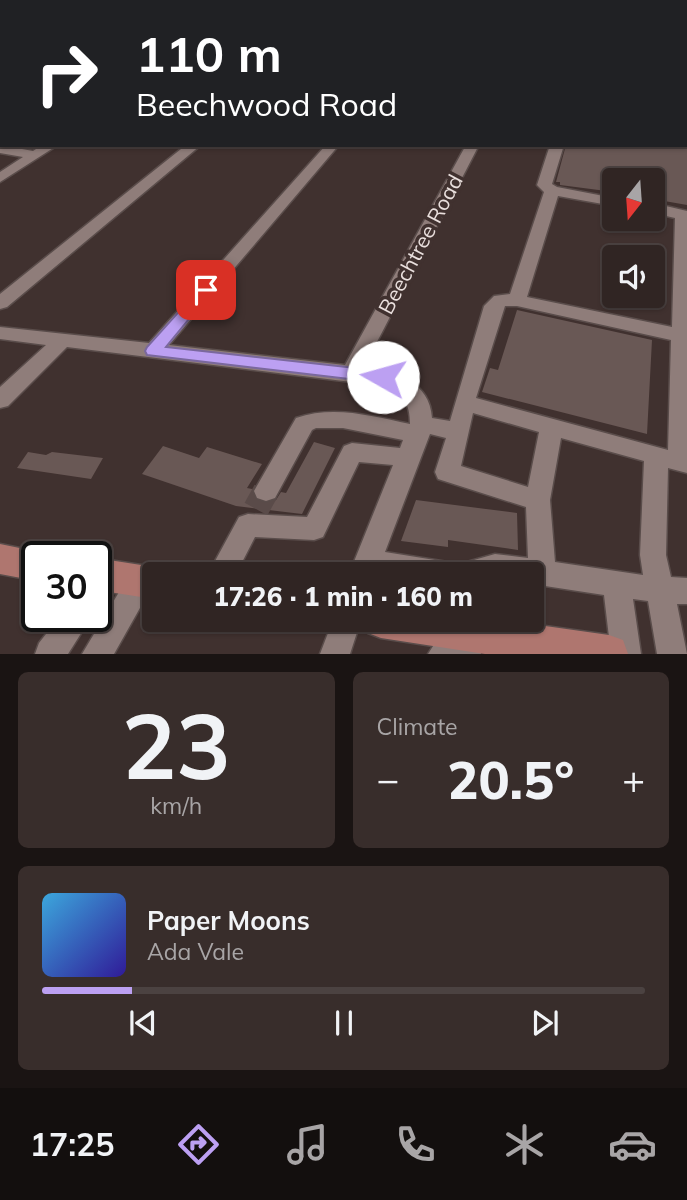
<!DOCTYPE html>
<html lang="en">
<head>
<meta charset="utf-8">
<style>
  :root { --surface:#302523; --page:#382d2b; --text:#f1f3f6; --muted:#a8a5a6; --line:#4b4241; --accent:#bca0f2 }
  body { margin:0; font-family:Mulish,sans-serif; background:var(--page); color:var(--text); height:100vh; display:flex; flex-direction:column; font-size:26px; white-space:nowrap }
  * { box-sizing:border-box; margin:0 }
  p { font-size:23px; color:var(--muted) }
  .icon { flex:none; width:38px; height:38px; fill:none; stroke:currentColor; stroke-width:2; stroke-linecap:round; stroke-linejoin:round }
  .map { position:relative; height:654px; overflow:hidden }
  .drawer { display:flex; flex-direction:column; gap:18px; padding:18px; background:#1a1413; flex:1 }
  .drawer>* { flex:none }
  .top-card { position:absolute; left:0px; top:0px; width:688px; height:147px; box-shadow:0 2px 5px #0004,0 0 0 2px var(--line); background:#202124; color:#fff; overflow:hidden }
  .needle { width:46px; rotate:197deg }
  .controls { position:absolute; left:602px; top:168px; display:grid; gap:14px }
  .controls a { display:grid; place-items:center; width:63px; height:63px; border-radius:7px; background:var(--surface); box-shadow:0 2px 5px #0004,0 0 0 2px var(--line); font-size:35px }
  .speed { position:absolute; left:21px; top:541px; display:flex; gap:14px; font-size:35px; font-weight:700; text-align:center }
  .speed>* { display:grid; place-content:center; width:91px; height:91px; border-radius:50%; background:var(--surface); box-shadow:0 2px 5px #0004,0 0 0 2px var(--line); line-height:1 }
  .speed .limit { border:4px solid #111; border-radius:10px; background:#fff; color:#111 }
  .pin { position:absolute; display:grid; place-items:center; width:60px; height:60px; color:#fff; margin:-30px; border-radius:14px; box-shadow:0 4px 10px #0006 }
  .me { position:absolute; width:77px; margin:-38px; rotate:277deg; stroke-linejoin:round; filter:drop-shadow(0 0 5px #0008) }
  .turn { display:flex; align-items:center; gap:24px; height:147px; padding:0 21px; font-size:32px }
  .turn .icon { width:91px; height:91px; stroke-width:2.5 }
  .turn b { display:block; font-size:49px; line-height:60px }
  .big { font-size:52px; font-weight:800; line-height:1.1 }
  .drawer .tile { flex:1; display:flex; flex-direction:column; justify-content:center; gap:10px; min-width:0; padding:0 24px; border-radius:10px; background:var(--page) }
  .drawer .dial { align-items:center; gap:0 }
  .dial b { font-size:91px; line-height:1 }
  .song { display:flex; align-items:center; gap:21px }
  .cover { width:84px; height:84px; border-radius:10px; background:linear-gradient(135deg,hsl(200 70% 55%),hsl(250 70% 35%)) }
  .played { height:7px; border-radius:4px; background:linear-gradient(90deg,var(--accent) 15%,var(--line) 15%) }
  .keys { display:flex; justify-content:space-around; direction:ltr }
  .heat { display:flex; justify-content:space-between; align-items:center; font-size:38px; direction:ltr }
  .drawer .tiles { flex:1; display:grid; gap:18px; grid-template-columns:1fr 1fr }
  .tile:last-child { grid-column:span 2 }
  .trip { position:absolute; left:142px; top:562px; width:402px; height:70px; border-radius:7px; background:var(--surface); box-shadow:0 2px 5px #0004,0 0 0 2px var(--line); font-weight:800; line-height:70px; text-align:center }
  .menu { display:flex; height:112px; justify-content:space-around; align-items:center; background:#130f0e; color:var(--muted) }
  .menu .icon { width:49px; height:49px }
  .menu .on { color:var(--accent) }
  .menu b { font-size:32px; color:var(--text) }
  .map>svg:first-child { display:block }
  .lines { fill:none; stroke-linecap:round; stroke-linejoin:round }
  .stream { stroke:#340604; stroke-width:2 }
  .building { fill:#695855 }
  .minor-tunnel { stroke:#5a4b49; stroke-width:26; stroke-dasharray:26 13; stroke-linecap:butt }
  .minor-casing { stroke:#5a4d4b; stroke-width:3 }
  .major-casing { stroke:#5a4d4b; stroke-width:3 }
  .minor { fill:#8f7d7a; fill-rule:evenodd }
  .major { fill:#af766f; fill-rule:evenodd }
  .route { fill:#bca0f2; stroke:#7a689d; stroke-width:2 }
  .labels { text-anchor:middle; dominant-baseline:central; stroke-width:7; stroke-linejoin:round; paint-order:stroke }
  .street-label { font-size:21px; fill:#eae0de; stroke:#40312f }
</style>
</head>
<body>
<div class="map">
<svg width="687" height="654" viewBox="0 0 687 654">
  <rect width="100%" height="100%" fill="#40312f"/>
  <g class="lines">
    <path class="stream" d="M481 2 492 0"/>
  </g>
  <path class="building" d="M566 145H687V205L653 199V180H614V192L560 185V182H556Z
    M517 310 652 340 647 434 482 392 490 368 498 370Z
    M314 442 335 448 302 514 236 506 142 474 163 446 199 458 207 447 262 464 247 488 252 489 256 500 267 503 276 500 281 492 286 493Z
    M28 452 46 455 52 452 103 458 91 479 17 468Z
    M416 500 517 513 518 550 448 540V547L401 541Z"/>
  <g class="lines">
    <path class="minor-tunnel" d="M256 509 266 491"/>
    <defs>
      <path id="minor" d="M139 0H154L137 2Z
        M517 0H526L527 2H518Z
        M573 0H625L627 2H571Z
        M0 3H2V9H0Z
        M686 5H687V11H686Z
        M0 51H2L0 58Z
        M686 80H687V86H686Z
        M2 104V112L0 113V105Z
        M686 124H687V132H686Z
        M0 145 33 151 42 145H58L0 182V172L23 157 0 153Z
        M186 145H201L7 307 0 309V294Z
        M326 145H339L169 345 345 365 466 145H479L364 367C395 372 430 381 432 418L450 421 484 306 494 296 510 294 544 192 537 185 550 145H564L552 184 557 187 614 198V206L558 196 527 297 672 327 675 218 653 213V203L687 211V473L668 468 666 555 671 577 687 578V604H677L687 654H657L648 601 633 599 641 654H611L604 595 532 584V574H349L393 465 359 462 323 537 314 540 255 537 236 574H208L239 517 248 514 307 517 344 446 352 443 400 448 403 440 343 428H316L312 430 275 498 266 501 257 498 254 491 296 418C334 405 371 416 410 424 410 403 403 393 384 386L67 347 8 406 0 408V387L46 345 0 339V327L149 343ZM505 306H517L671 340 668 450 476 398ZM473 413 539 432 528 487 461 466ZM430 434 446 438 435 472 438 479 526 507 528 558 495 554 460 564 385 552ZM561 438 644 461 640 555 643 575 555 562 550 500Z
        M141 568 151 572 154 583 114 654H82L131 572Z
        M60 616H92L68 654H35L39 643Z
        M333 620H361L350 654H320Z
        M446 620H474L481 654H428L445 627Z"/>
      <path id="major" d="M0 544 49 554 50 556H37V581L0 574Z
        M96 558 154 567 168 574H154V599L96 590Z
        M363 620H502L609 635 623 640 628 654H485L381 638 368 633Z"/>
    </defs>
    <use href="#minor" class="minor-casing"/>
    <use href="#major" class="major-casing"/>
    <use href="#minor" class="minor"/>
    <use href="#major" class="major"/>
  </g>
  <path class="route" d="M206 285 213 290 166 347 383 371 392 377 383 383 147 355 145 351 147 347 201 287Z"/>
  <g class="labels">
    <g class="street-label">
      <text transform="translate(420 244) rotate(-62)">Beechtree Road</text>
    </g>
  </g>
</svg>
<div class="controls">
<a><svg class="needle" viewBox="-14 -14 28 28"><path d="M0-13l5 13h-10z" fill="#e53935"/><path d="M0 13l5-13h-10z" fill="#a8a5a6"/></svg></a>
<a><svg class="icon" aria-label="sound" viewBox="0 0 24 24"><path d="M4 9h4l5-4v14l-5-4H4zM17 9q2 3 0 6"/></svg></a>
</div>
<div class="speed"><div class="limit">30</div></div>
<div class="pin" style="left:206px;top:290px;background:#d93025"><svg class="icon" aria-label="arrive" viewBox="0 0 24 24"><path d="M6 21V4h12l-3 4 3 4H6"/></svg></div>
<svg class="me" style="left:383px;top:377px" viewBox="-20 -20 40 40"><circle r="19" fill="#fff"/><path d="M0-13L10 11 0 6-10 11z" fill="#bca0f2"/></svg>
<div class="trip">17:26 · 1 min · 160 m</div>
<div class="top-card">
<div class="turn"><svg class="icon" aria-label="right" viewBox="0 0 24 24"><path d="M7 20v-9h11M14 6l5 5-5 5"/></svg><div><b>110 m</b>Beechwood Road</div></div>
</div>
</div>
<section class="drawer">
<div class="tiles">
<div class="tile dial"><b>23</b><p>km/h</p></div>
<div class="tile"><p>Climate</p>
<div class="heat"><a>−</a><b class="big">20.5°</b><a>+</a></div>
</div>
<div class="tile">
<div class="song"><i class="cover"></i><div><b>Paper Moons</b><p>Ada Vale</p></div></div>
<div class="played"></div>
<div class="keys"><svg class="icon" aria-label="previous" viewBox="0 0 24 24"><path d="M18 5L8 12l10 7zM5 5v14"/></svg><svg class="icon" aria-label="pause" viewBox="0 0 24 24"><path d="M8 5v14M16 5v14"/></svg><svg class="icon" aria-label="next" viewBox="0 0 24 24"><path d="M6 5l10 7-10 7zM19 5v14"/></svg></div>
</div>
</div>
</section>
<nav class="menu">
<b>17:25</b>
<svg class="icon on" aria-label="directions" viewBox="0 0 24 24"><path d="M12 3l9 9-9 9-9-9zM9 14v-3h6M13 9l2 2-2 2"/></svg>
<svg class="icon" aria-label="music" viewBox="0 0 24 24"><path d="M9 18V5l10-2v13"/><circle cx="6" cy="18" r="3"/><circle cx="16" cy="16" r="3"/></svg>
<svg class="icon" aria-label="phone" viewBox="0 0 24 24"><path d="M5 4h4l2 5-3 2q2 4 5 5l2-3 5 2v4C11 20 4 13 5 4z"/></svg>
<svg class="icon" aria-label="climate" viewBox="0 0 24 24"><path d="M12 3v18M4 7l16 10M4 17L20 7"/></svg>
<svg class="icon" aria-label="car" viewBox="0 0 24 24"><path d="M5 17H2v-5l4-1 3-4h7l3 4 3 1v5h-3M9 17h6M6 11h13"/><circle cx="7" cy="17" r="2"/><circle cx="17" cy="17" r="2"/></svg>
</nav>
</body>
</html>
